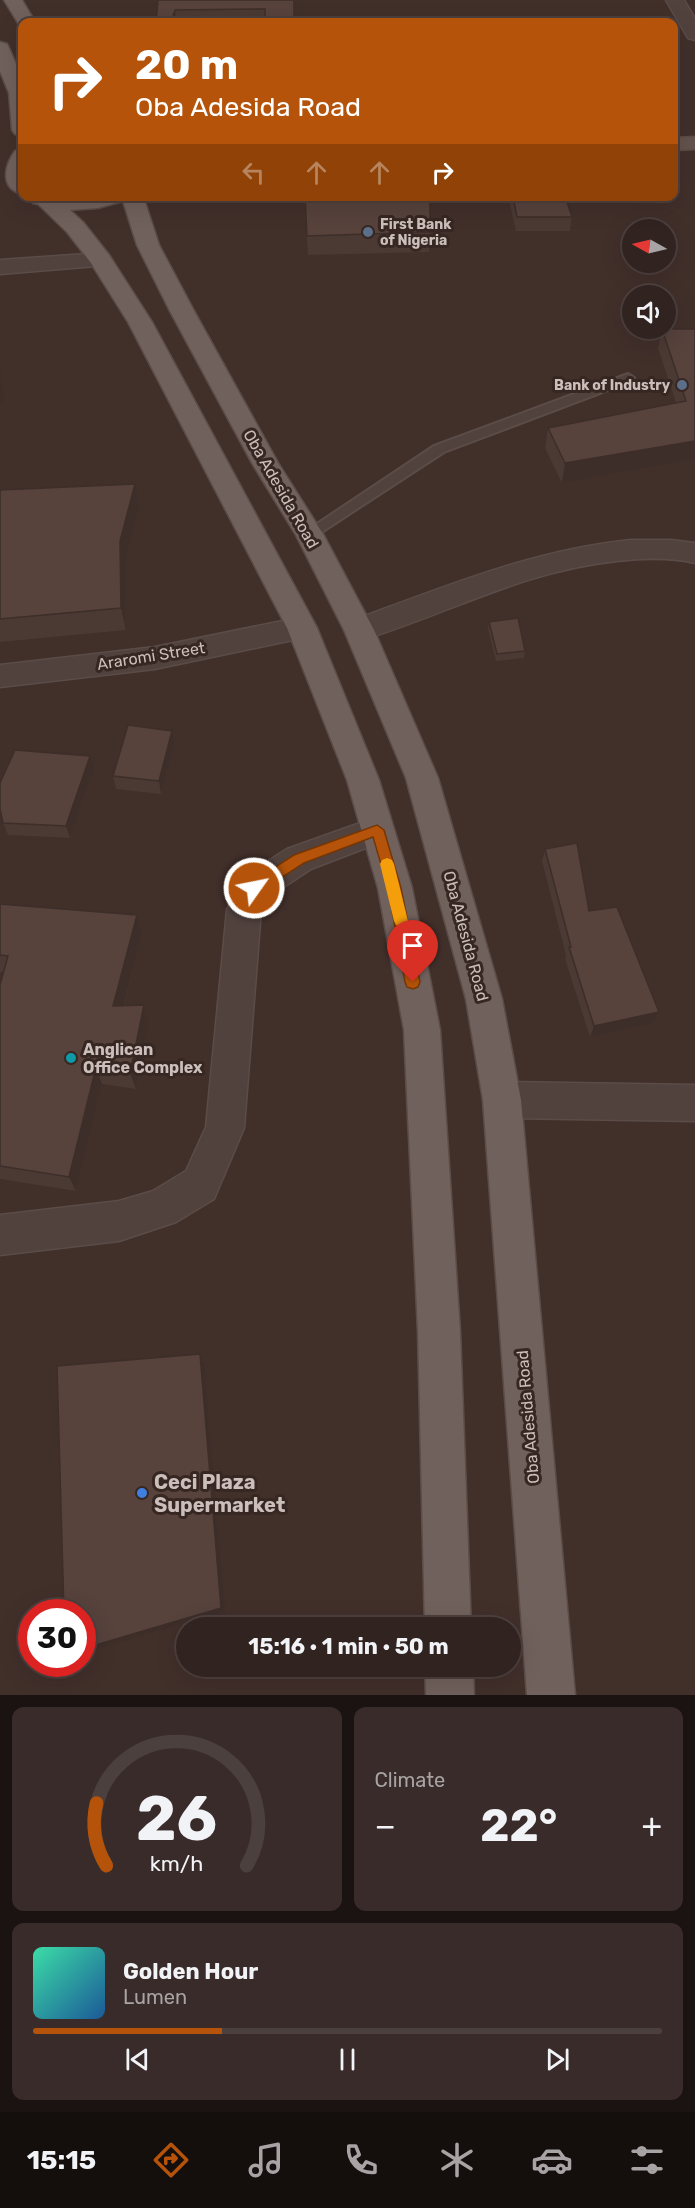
<!DOCTYPE html>
<html lang="en">
<head>
<meta charset="utf-8">
<style>
  :root { --surface:#312320; --page:#392b29; --text:#f1f3f6; --muted:#a8a4a5; --line:#4c403e; --accent:#b45309 }
  body { margin:0; font-family:Rubik,sans-serif; background:var(--page); color:var(--text); height:100vh; display:flex; flex-direction:column; font-size:22px; white-space:nowrap }
  * { box-sizing:border-box; margin:0 }
  p { font-size:20px; color:var(--muted) }
  .icon { flex:none; width:33px; height:33px; fill:none; stroke:currentColor; stroke-width:2; stroke-linecap:round; stroke-linejoin:round }
  .map { position:relative; height:1695px; overflow:hidden }
  .side { display:flex; flex-direction:column; gap:12px; padding:12px; background:#1b1312; flex:1 }
  .side>* { flex:none }
  .guide { position:absolute; left:18px; top:18px; width:660px; height:183px; border-radius:12px; box-shadow:0 6px 24px #0002,0 0 0 2px var(--line); background:#b45309; color:#fff; overflow:hidden }
  .needle { width:39px; rotate:278deg }
  .fabs { position:absolute; left:622px; top:219px; display:grid; gap:12px }
  .fabs a { display:grid; place-items:center; width:54px; height:54px; border-radius:50%; background:var(--surface); box-shadow:0 6px 24px #0002,0 0 0 2px var(--line); font-size:30px }
  .speed { position:absolute; left:18px; top:1599px; display:flex; gap:12px; font-size:30px; font-weight:700; text-align:center }
  .speed>* { display:grid; place-content:center; width:78px; height:78px; border-radius:50%; background:var(--surface); box-shadow:0 6px 24px #0002,0 0 0 2px var(--line); line-height:1 }
  .speed .limit { border:9px solid #d22; background:#fff; color:#111 }
  .pin { position:absolute; display:grid; place-items:center; width:51px; height:51px; color:#fff; margin:-62px -26px; border-radius:50% 50% 50% 0; rotate:-45deg; box-shadow:0 0 6px #0007 }
  .pin .icon { rotate:45deg }
  .me { position:absolute; width:66px; margin:-33px; rotate:57deg; stroke-linejoin:round; filter:drop-shadow(0 0 4px #0008) }
  .turn { display:flex; align-items:center; gap:21px; height:126px; padding:0 18px; font-size:27px }
  .turn .icon { width:78px; height:78px; stroke-width:2.5 }
  .turn b { display:block; font-size:42px; line-height:51px }
  .lanes { display:flex; align-items:center; height:57px; padding:0 18px; background:#0003; justify-content:center; gap:30px; direction:ltr }
  .lanes .off { opacity:.35 }
  .big { font-size:45px; font-weight:700; line-height:1.1 }
  .side .widget { flex:1; display:flex; flex-direction:column; justify-content:center; gap:9px; min-width:0; padding:0 21px; border-radius:12px; background:var(--page) }
  .side .dial { align-items:center; gap:0 }
  .dial svg { height:156px; overflow:visible; fill:none; stroke:var(--line); stroke-width:7; stroke-linecap:round; text-anchor:middle }
  .dial text { fill:var(--text); stroke:none }
  .song { display:flex; align-items:center; gap:18px }
  .cover { width:72px; height:72px; border-radius:9px; background:linear-gradient(135deg,hsl(160 70% 55%),hsl(210 70% 35%)) }
  .played { height:6px; border-radius:3px; background:linear-gradient(90deg,var(--accent) 30%,var(--line) 30%) }
  .keys { display:flex; justify-content:space-around; direction:ltr }
  .heat { display:flex; justify-content:space-between; align-items:center; font-size:33px; direction:ltr }
  .side .tiles { flex:1; display:grid; gap:12px; grid-template-columns:1fr 1fr }
  .widget:last-child { grid-column:span 2 }
  .trip { position:absolute; left:176px; top:1617px; width:345px; height:60px; border-radius:30px; background:var(--surface); box-shadow:0 6px 24px #0002,0 0 0 2px var(--line); font-weight:700; line-height:60px; text-align:center }
  .menu { display:flex; height:96px; justify-content:space-around; align-items:center; background:#140e0d; color:var(--muted) }
  .menu .icon { width:42px; height:42px }
  .menu .on { color:var(--accent) }
  .menu b { font-size:27px; color:var(--text) }
  .map>svg:first-child { display:block }
  .lines { fill:none; stroke-linecap:round; stroke-linejoin:round }
  .service-casing { stroke:#5a4c48; stroke-width:4 }
  .minor-casing { stroke:#5a4c48; stroke-width:3 }
  .tertiary-casing { stroke:#5a4c48; stroke-width:3 }
  .secondary-casing { stroke:#5a4c48; stroke-width:3 }
  .primary-casing { stroke:#5a4c48; stroke-width:3 }
  .service { fill:#51423e; fill-rule:evenodd }
  .minor { fill:#51423e; fill-rule:evenodd }
  .tertiary { fill:#51423e; fill-rule:evenodd }
  .secondary { fill:#64524c; fill-rule:evenodd }
  .primary { fill:#71615c; fill-rule:evenodd }
  .wall { fill:#4b3934 }
  .shaded-wall { fill:#3d2e2a }
  .building { fill:#57423c; stroke:#3d2e2a; stroke-width:1.5 }
  .route { fill:#b45309; stroke:#753606; stroke-width:1.5 }
  .slow { fill:#f59e0b }
  .service-dot { fill:#5c6f8a; stroke:#372722; stroke-width:2 }
  .culture-dot { fill:#0f9aa8; stroke:#372722; stroke-width:2 }
  .shop-dot { fill:#3f7fe0; stroke:#372722; stroke-width:2 }
  .labels { text-anchor:middle; dominant-baseline:central; stroke-width:6; stroke-linejoin:round; paint-order:stroke }
  .far-poi-label { font-size:14px; font-weight:bold; fill:#cbbfbb; stroke:#372722; text-anchor:start }
  .street-label { font-size:16px; fill:#cbbfbb; stroke:#372722 }
  .poi-label { font-size:16px; font-weight:bold; fill:#cbbfbb; stroke:#372722; text-anchor:start }
  .near-poi-label { font-size:20px; font-weight:bold; fill:#cbbfbb; stroke:#372722; text-anchor:start }
</style>
</head>
<body>
<div class="map">
<svg width="695" height="1695" viewBox="0 0 695 1695">
  <rect width="100%" height="100%" fill="#412f2a"/>
  <g class="lines">
    <defs>
      <path id="service" d="M628 374 634 378 632 381 444 452 314 537 309 539 302 534 434 446Z"/>
      <path id="minor" d="M666 0H684L695 19V40L688 38Z
        M101 253 109 255 112 260 109 265 0 274V260Z
        M631 540H671L695 543V563C669 557 643 558 617 561 522 571 448 614 359 641L349 638 344 630 349 622C441 588 532 550 631 540Z
        M377 817 389 821 393 830 389 839 311 869 267 898 261 910 244 1128 214 1199 176 1222 119 1241 0 1255V1215L119 1201 153 1191 186 1171 206 1127 227 910 242 878 287 849Z
        M502 1082 695 1085V1121L502 1118 489 1112 483 1100 489 1088Z"/>
      <path id="tertiary" d="M302 617 312 620 317 628 312 636 155 669 0 687V665L155 647Z"/>
      <path id="secondary" d="M695 137V149L674 150V138Z"/>
      <path id="primary" d="M4 0H22L35 22H22V27L20 26Z
        M0 42 7 44 9 48 22 78V136L15 134 12 130 9 93 0 71Z
        M22 149V194C0 189 4 166 15 151Z
        M31 196H143L159 245 194 311 278 463 323 534 374 630 438 778 502 999 521 1100 575 1695H527L483 1100 466 999 406 778 344 630 296 535 252 463 170 311 137 245 123 201 98 208 70 210 83 222 109 255 152 322 317 628 379 780 412 888 440 1030 460 1331 471 1628H425L418 1331 404 1030 378 888 347 780 287 628 128 322 91 263 67 232 38 204 33 203Z
        M425 1666H473L474 1695H426Z"/>
    </defs>
    <use href="#service" class="service-casing"/>
    <use href="#minor" class="minor-casing"/>
    <use href="#tertiary" class="tertiary-casing"/>
    <use href="#secondary" class="secondary-casing"/>
    <use href="#primary" class="primary-casing"/>
    <use href="#service" class="service"/>
    <use href="#minor" class="minor"/>
    <use href="#tertiary" class="tertiary"/>
    <use href="#secondary" class="secondary"/>
    <use href="#primary" class="primary"/>
  </g>
  <path class="wall" d="M158 0H295V22H156Z
    M304 196H430V232L429 252 308 255Z
    M508 196H565L572 217 570 231H516Z
    M662 329H695V459L562 483 545 448 548 428 676 403 658 348Z
    M0 490 139 507 125 563 126 630 0 642Z
    M489 622 525 651 524 658 496 661 488 629Z
    M174 744 161 794 116 789 113 776Z
    M94 769 70 838 8 835 3 823Z
    M545 849 659 1012 654 1023 590 1037 565 959 566 955 542 861Z
    M0 904 137 915 142 934 124 1006 144 1005 149 1023 136 1089 102 1084 76 1191 0 1179V985L4 972H0Z"/>
  <path class="shaded-wall" d="M175 10 176 22H171Z
    M0 368 4 404H0Z
    M695 441V459L562 483 565 463Z
    M135 484 139 507 125 563 126 630 121 608 120 541Z
    M172 731 174 744 161 794 159 781Z
    M90 756 94 769 70 838 66 826Z
    M137 915 142 934 119 1023 113 1006Z
    M144 1005 149 1023 136 1089 130 1073Z
    M659 1012 654 1023 590 1037 594 1026Z
    M96 1067 102 1084 76 1191 69 1177Z
    M200 1354 204 1364 225 1611 82 1653V1649Z"/>
  <path class="building" d="M158 0H294V22H265V9L175 10 171 22H156Z
    M305 196H430V232L307 236Z
    M513 196H565L572 217H517Z
    M662 329H695V441L565 463 548 428 686 401Z
    M135 484 120 541 121 608 0 619V490Z
    M518 618 525 651 497 654 489 622Z
    M128 725 172 731 159 781 113 776Z
    M15 750 90 756 66 826 3 823 0 809V783Z
    M577 843 589 911 617 907 659 1012 594 1026 569 947H571L545 849Z
    M0 904 137 915 113 1006 144 1005 130 1073 96 1067 69 1177 0 1166V985L8 956 0 955Z
    M200 1354 221 1608 82 1649V1612H64L57 1366Z"/>
  <path class="route" d="M377 825 384 830 401 888 420 982 418 987 413 989 407 987 405 982 388 888 373 837 304 863 259 892H249L247 888 249 884 294 855Z"/>
  <path class="slow" d="M387 858 392 860 394 864 408 921 406 925H396L394 921 380 864 382 860Z"/>
  <g class="service-dot">
    <circle cx="368" cy="232" r="6"/>
    <circle cx="682" cy="385" r="6"/>
  </g>
  <circle class="culture-dot" cx="71" cy="1058" r="6"/>
  <circle class="shop-dot" cx="142" cy="1493" r="6"/>
  <g class="labels">
    <g class="far-poi-label">
      <text x="380" y="224">First Bank<tspan x="380" dy="16">of Nigeria</tspan></text>
      <text x="670" y="385" text-anchor="end">Bank of Industry</text>
    </g>
    <g class="street-label">
      <text transform="translate(281 489) rotate(60)">Oba Adesida Road</text>
      <text transform="translate(151 656) rotate(-9)">Araromi Street</text>
      <text transform="translate(466 936) rotate(75)">Oba Adesida Road</text>
      <text transform="translate(528 1417) rotate(-95)">Oba Adesida Road</text>
    </g>
    <g class="poi-label">
      <text x="83" y="1049">Anglican<tspan x="83" dy="18">Office Complex</tspan></text>
    </g>
    <g class="near-poi-label">
      <text x="154" y="1482">Ceci Plaza<tspan x="154" dy="23">Supermarket</tspan></text>
    </g>
  </g>
</svg>
<div class="fabs">
<a><svg class="needle" viewBox="-14 -14 28 28"><path d="M0-13l5 13h-10z" fill="#e53935"/><path d="M0 13l5-13h-10z" fill="#a8a4a5"/></svg></a>
<a><svg class="icon" aria-label="sound" viewBox="0 0 24 24"><path d="M4 9h4l5-4v14l-5-4H4zM17 9q2 3 0 6"/></svg></a>
</div>
<div class="speed"><div class="limit">30</div></div>
<div class="pin" style="left:413px;top:982px;background:#d93025"><svg class="icon" aria-label="arrive" viewBox="0 0 24 24"><path d="M6 21V4h12l-3 4 3 4H6"/></svg></div>
<svg class="me" style="left:254px;top:888px" viewBox="-20 -20 40 40"><circle r="17" fill="#b45309" stroke="#fff" stroke-width="3"/><path d="M0-11L8 9 0 5-8 9z" fill="#fff"/></svg>
<div class="trip">15:16 · 1 min · 50 m</div>
<div class="guide">
<div class="turn"><svg class="icon" aria-label="right" viewBox="0 0 24 24"><path d="M7 20v-9h11M14 6l5 5-5 5"/></svg><div><b>20 m</b>Oba Adesida Road</div></div>
<div class="lanes"><svg class="icon off" aria-label="left" viewBox="0 0 24 24"><path d="M17 20v-9H6M10 6l-5 5 5 5"/></svg><svg class="icon off" aria-label="ahead" viewBox="0 0 24 24"><path d="M12 20V5M6 11l6-6 6 6"/></svg><svg class="icon off" aria-label="ahead" viewBox="0 0 24 24"><path d="M12 20V5M6 11l6-6 6 6"/></svg><svg class="icon" aria-label="right" viewBox="0 0 24 24"><path d="M7 20v-9h11M14 6l5 5-5 5"/></svg></div>
</div>
</div>
<section class="side">
<div class="tiles">
<div class="widget dial"><svg viewBox="0 0 100 80">
<path d="M14 69A42 42 0 1 1 86 69"/>
<path d="M14 69A42 42 0 0 1 9 37" stroke="#b45309"/>
<text x="50" y="56" font-size="32" font-weight="700">26</text>
<text x="50" y="72" font-size="11">km/h</text>
</svg></div>
<div class="widget"><p>Climate</p>
<div class="heat"><a>−</a><b class="big">22°</b><a>+</a></div>
</div>
<div class="widget">
<div class="song"><i class="cover"></i><div><b>Golden Hour</b><p>Lumen</p></div></div>
<div class="played"></div>
<div class="keys"><svg class="icon" aria-label="previous" viewBox="0 0 24 24"><path d="M18 5L8 12l10 7zM5 5v14"/></svg><svg class="icon" aria-label="pause" viewBox="0 0 24 24"><path d="M8 5v14M16 5v14"/></svg><svg class="icon" aria-label="next" viewBox="0 0 24 24"><path d="M6 5l10 7-10 7zM19 5v14"/></svg></div>
</div>
</div>
</section>
<nav class="menu">
<b>15:15</b>
<svg class="icon on" aria-label="directions" viewBox="0 0 24 24"><path d="M12 3l9 9-9 9-9-9zM9 14v-3h6M13 9l2 2-2 2"/></svg>
<svg class="icon" aria-label="music" viewBox="0 0 24 24"><path d="M9 18V5l10-2v13"/><circle cx="6" cy="18" r="3"/><circle cx="16" cy="16" r="3"/></svg>
<svg class="icon" aria-label="phone" viewBox="0 0 24 24"><path d="M5 4h4l2 5-3 2q2 4 5 5l2-3 5 2v4C11 20 4 13 5 4z"/></svg>
<svg class="icon" aria-label="climate" viewBox="0 0 24 24"><path d="M12 3v18M4 7l16 10M4 17L20 7"/></svg>
<svg class="icon" aria-label="car" viewBox="0 0 24 24"><path d="M5 17H2v-5l4-1 3-4h7l3 4 3 1v5h-3M9 17h6M6 11h13"/><circle cx="7" cy="17" r="2"/><circle cx="17" cy="17" r="2"/></svg>
<svg class="icon" aria-label="filters" viewBox="0 0 24 24"><path d="M4 7h16M4 17h16"/><circle cx="9" cy="7" r="2"/><circle cx="15" cy="17" r="2"/></svg>
</nav>
</body>
</html>
